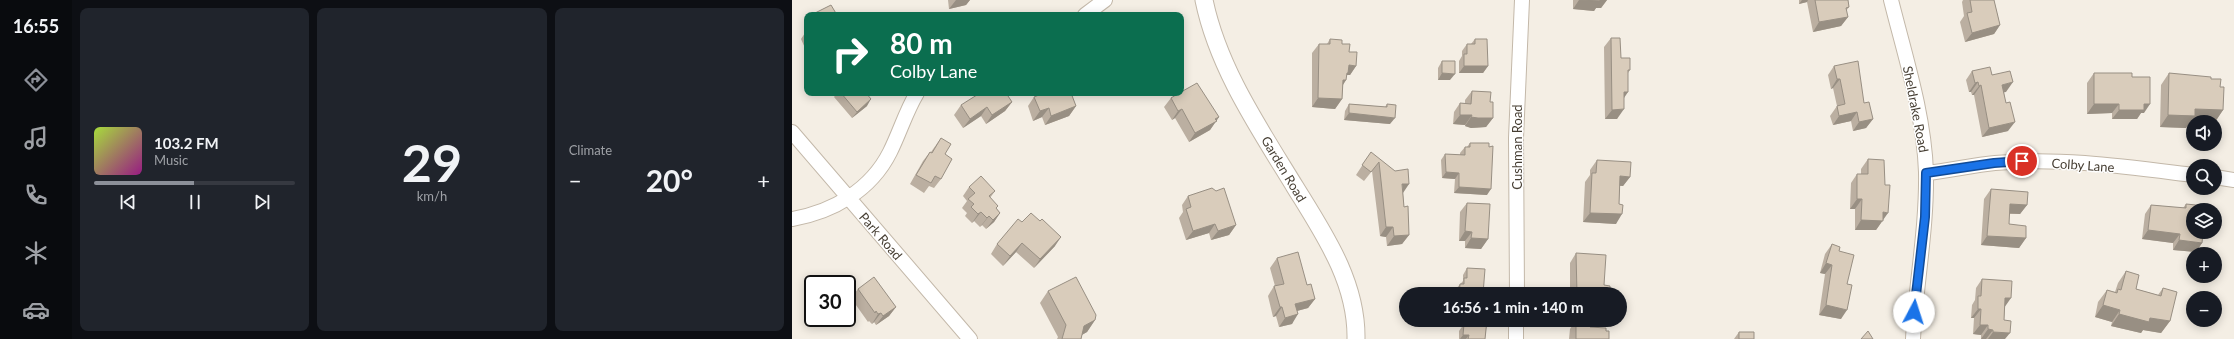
<!DOCTYPE html>
<html lang="en">
<head>
<meta charset="utf-8">
<style>
  :root { --surface:#171b24; --page:#20242c; --text:#f1f3f6; --muted:#9ea1a6; --line:#363941; --accent:#8c9099 }
  body { margin:0; font-family:Lato,sans-serif; background:var(--page); color:var(--text); height:100vh; display:flex; flex-direction:column; font-size:15px; white-space:nowrap }
  * { box-sizing:border-box; margin:0 }
  p { font-size:13px; color:var(--muted) }
  .icon { flex:none; width:22px; height:22px; fill:none; stroke:currentColor; stroke-width:2; stroke-linecap:round; stroke-linejoin:round }
  .map { position:relative; flex:1; overflow:hidden }
  .drawer { display:flex; flex-direction:column; gap:8px; padding:8px; background:#0d0f14; width:720px }
  .drawer>* { flex:none }
  .guide { position:absolute; left:12px; top:12px; width:380px; height:84px; border-radius:8px; box-shadow:0 2px 10px #0003; background:#0b6e4f; color:#fff; overflow:hidden }
  .controls { position:absolute; left:1394px; top:115px; display:grid; gap:8px }
  .controls a { display:grid; place-items:center; width:36px; height:36px; border-radius:50%; background:var(--surface); box-shadow:0 2px 10px #0003; font-size:20px }
  .speed { position:absolute; left:12px; top:275px; display:flex; gap:8px; font-size:20px; font-weight:700; text-align:center }
  .speed>* { display:grid; place-content:center; width:52px; height:52px; border-radius:50%; background:var(--surface); box-shadow:0 2px 10px #0003; line-height:1 }
  .speed .limit { border:2px solid #111; border-radius:6px; background:#fff; color:#111 }
  .pin { position:absolute; display:grid; place-items:center; width:34px; height:34px; color:#fff; margin:-17px; border:2px solid #fff; border-radius:50%; box-shadow:0 1px 4px #0007 }
  .me { position:absolute; width:44px; margin:-22px; rotate:5deg; stroke-linejoin:round; filter:drop-shadow(0 0 3px #0008) }
  .turn { display:flex; align-items:center; gap:14px; height:84px; padding:0 20px; font-size:18px }
  .turn .icon { width:52px; height:52px; stroke-width:2.5 }
  .turn b { display:block; font-size:28px; line-height:34px }
  .big { font-size:30px; font-weight:700; line-height:1.1 }
  .drawer .card { flex:1; display:flex; flex-direction:column; justify-content:center; gap:6px; min-width:0; padding:0 14px; border-radius:8px; background:var(--page) }
  .drawer .dial { align-items:center; gap:0 }
  .dial b { font-size:52px; line-height:1 }
  .song { display:flex; align-items:center; gap:12px }
  .cover { width:48px; height:48px; border-radius:6px; background:linear-gradient(135deg,hsl(80 70% 55%),hsl(310 70% 35%)) }
  .played { height:4px; border-radius:2px; background:linear-gradient(90deg,var(--accent) 50%,var(--line) 50%) }
  .keys { display:flex; justify-content:space-around; direction:ltr }
  .heat { display:flex; justify-content:space-between; align-items:center; font-size:22px; direction:ltr }
  .drawer .tiles { flex:1; display:grid; gap:8px; grid-template-columns:repeat(3,1fr) }
  .trip { position:absolute; left:607px; top:287px; width:228px; height:40px; border-radius:20px; background:var(--surface); box-shadow:0 2px 10px #0003; font-weight:700; line-height:40px; text-align:center }
  main { display:flex; flex:1; min-height:0 }
  .dock { display:flex; flex-direction:column; width:72px; justify-content:space-around; align-items:center; background:#090b0e; color:var(--muted) }
  .dock .icon { width:28px; height:28px }
  .dock .active { color:var(--accent) }
  .dock b { font-size:18px; color:var(--text) }
  .map>svg:first-child { display:block }
  .lines { fill:none; stroke-linecap:round; stroke-linejoin:round }
  .minor-casing { stroke:#c3b8a9; stroke-width:16 }
  .tertiary-casing { stroke:#c3b8a9; stroke-width:19 }
  .minor { stroke:#fff; stroke-width:14 }
  .tertiary { stroke:#fff; stroke-width:17 }
  .wall { fill:#bbafa1 }
  .shaded-wall { fill:#988f83 }
  .building { fill:#d9ccbb; stroke:#988f83 }
  .route-casing { stroke:#114b97; stroke-width:10 }
  .route { stroke:#1a73e8; stroke-width:7 }
  .labels { text-anchor:middle; dominant-baseline:central; stroke-width:3; stroke-linejoin:round; paint-order:stroke }
  .street-label { font-size:13px; fill:#463e33; stroke:#fff }
</style>
</head>
<body>
<main>
<nav class="dock">
<b>16:55</b>
<svg class="icon active" aria-label="directions" viewBox="0 0 24 24"><path d="M12 3l9 9-9 9-9-9zM9 14v-3h6M13 9l2 2-2 2"/></svg>
<svg class="icon" aria-label="music" viewBox="0 0 24 24"><path d="M9 18V5l10-2v13"/><circle cx="6" cy="18" r="3"/><circle cx="16" cy="16" r="3"/></svg>
<svg class="icon" aria-label="phone" viewBox="0 0 24 24"><path d="M5 4h4l2 5-3 2q2 4 5 5l2-3 5 2v4C11 20 4 13 5 4z"/></svg>
<svg class="icon" aria-label="climate" viewBox="0 0 24 24"><path d="M12 3v18M4 7l16 10M4 17L20 7"/></svg>
<svg class="icon" aria-label="car" viewBox="0 0 24 24"><path d="M5 17H2v-5l4-1 3-4h7l3 4 3 1v5h-3M9 17h6M6 11h13"/><circle cx="7" cy="17" r="2"/><circle cx="17" cy="17" r="2"/></svg>
</nav>
<section class="drawer">
<div class="tiles">
<div class="card">
<div class="song"><i class="cover"></i><div><b>103.2 FM</b><p>Music</p></div></div>
<div class="played"></div>
<div class="keys"><svg class="icon" aria-label="previous" viewBox="0 0 24 24"><path d="M18 5L8 12l10 7zM5 5v14"/></svg><svg class="icon" aria-label="pause" viewBox="0 0 24 24"><path d="M8 5v14M16 5v14"/></svg><svg class="icon" aria-label="next" viewBox="0 0 24 24"><path d="M6 5l10 7-10 7zM19 5v14"/></svg></div>
</div>
<div class="card dial"><b>29</b><p>km/h</p></div>
<div class="card"><p>Climate</p>
<div class="heat"><a>−</a><b class="big">20°</b><a>+</a></div>
</div>
</div>
</section>
<div class="map">
<svg width="1442" height="339" viewBox="0 0 1442 339">
  <rect width="100%" height="100%" fill="#f4eee4"/>
  <g class="lines">
    <defs>
      <path id="minor" d="M1099 0C1113 56 1132 114 1134 172 1135 228 1124 283 1121 339
        M293 15 313 0
        M0 132 178 339
        M1134 173C1157 171 1180 165 1203 163 1268 157 1336 167 1401 175
        M1423 177 1442 180
        M0 219C41 212 79 190 98 152 108 132 114 111 125 93
        M725 294 724 138 730 0
        M724 339V320"/>
      <path id="tertiary" d="M412 0C426 68 467 128 503 187 532 234 565 282 564 339"/>
    </defs>
    <use href="#minor" class="minor-casing"/>
    <use href="#tertiary" class="tertiary-casing"/>
    <use href="#minor" class="minor"/>
    <use href="#tertiary" class="tertiary"/>
  </g>
  <path class="wall" d="M156 0H178L174 5 157 9Z
    M781 0H815L809 8H804L802 11 781 9Z
    M1007 0H1056L1057 7 1054 11 1056 17 1049 26 1021 32 1015 2 1007 4Z
    M1171 0H1202L1208 25 1202 34 1173 42 1168 22 1172 16 1170 2Z
    M15 30V47L13 48 9 39Z
    M819 38 829 58 838 70 836 73 832 98 825 119H813L812 47Z
    M538 39 550 44 557 52 564 66 558 75H555L554 76V80L551 85 550 99 543 109 520 107V53L527 44H535Z
    M683 39 696 66 691 73H667V61L670 56V51L675 44H679Z
    M650 61 658 80H646V68Z
    M1042 66 1072 103 1081 119 1074 128 1061 131 1059 121 1041 125 1038 116 1045 106 1041 88 1039 89 1036 75Z
    M1180 71 1200 75 1214 92H1212L1216 131 1190 137 1182 95H1180L1179 92H1177L1174 80Z
    M1302 73 1340 77 1352 113H1349L1345 119H1320V113L1295 114V83Z
    M1377 73 1419 79 1428 87 1431 110 1423 122 1399 121 1394 128 1368 127 1369 85Z
    M680 91 698 102 701 118 694 127 679 128 673 126V125L661 124 662 112 668 103H673V100Z
    M45 93H74L75 106 60 118 42 97Z
    M242 97 284 106 277 116 253 125 250 117 241 121 236 106Z
    M379 98 427 117 418 130 397 142 383 118 380 120 372 107Z
    M220 102 213 111 194 124 189 116 171 128 162 115 169 105Z
    M557 104 593 107 595 104 598 124 552 120 553 111Z
    M149 138 153 154 149 179 142 188 137 186 132 193 118 184 131 161 138 152H139Z
    M678 143 695 195 662 193 663 179 650 178 649 160 653 154 668 155V153L673 147H675Z
    M579 152 611 193 612 207 617 235 610 244 595 246 594 237 588 236 580 171 572 181 564 175Z
    M1076 159 1091 220 1084 230H1063V209H1058L1059 183 1065 174H1069V169Z
    M805 160 838 177 831 186H828L827 204 824 224 791 222 793 182 798 175V170Z
    M177 187 203 191 198 198 204 208 208 213 202 222 194 229 190 225 188 227 182 221 180 223 173 216 175 213 170 208 175 201 171 196Z
    M1199 189 1235 205 1228 214H1217V224L1234 238 1227 248 1189 245 1192 199Z
    M396 196 444 225 437 235 419 240 417 233 394 240 387 218 391 212 390 205Z
    M675 203 696 239 689 249 673 248V241H667L668 212Z
    M1394 204 1410 243 1404 252 1381 250V243L1350 239 1353 214 1359 205 1391 208Z
    M230 222 263 246 242 268 224 252 211 266 199 254 205 244Z
    M1040 244 1047 251 1055 284 1049 319 1027 315 1033 274 1028 273 1033 254Z
    M784 253 812 285 818 294H778V263Z
    M485 258 515 285 523 299 516 308 505 311 500 324 487 327 484 316 481 317 476 296 482 286H483L478 268Z
    M675 268 691 294H663V290L671 281V275Z
    M1334 271 1344 289 1366 295 1371 288 1378 321 1369 333 1351 330 1349 333 1319 326 1320 322 1303 317 1306 302 1315 290 1323 292 1326 283Z
    M1190 279 1213 307 1212 320 1213 339H1189V335L1181 334 1182 318H1179L1180 305 1183 300 1184 288Z
    M66 289 104 307 97 316 84 325 82 322 80 324 77 321 76 322 59 298Z
    M256 291 303 320 295 332 290 335 289 339H265L266 337 248 303Z
    M678 320H695L693 339H667V331L672 324H677Z
    M784 320 798 327 814 331 817 339H777L778 329Z
    M947 332 962 339H942Z"/>
  <path class="shaded-wall" d="M164 0H178L174 5 157 9Z
    M787 0H815L809 8H804L802 11 781 9Z
    M1010 0H1016L1015 2 1007 4Z
    M1056 17 1049 26 1021 32 1027 22Z
    M1208 25 1202 34 1173 42 1180 33Z
    M557 65 564 66 558 75H555L552 80H554L548 89Z
    M672 66H696L691 73H667Z
    M650 73 663 74 658 80H646Z
    M1045 79H1048L1041 88 1039 89Z
    M1186 82 1179 92H1177L1183 83Z
    M1221 82 1214 92 1203 94 1210 85Z
    M1189 85 1182 95H1180L1187 86Z
    M832 92H836L830 101Z
    M526 98 550 99 543 109 520 107Z
    M79 99 75 106 60 118 65 112Z
    M220 102 213 111 194 124 200 115Z
    M1302 104H1327L1320 113 1295 114Z
    M1352 104H1358L1352 113H1349L1345 119H1320L1327 110Z
    M284 106 277 116 253 125 259 116Z
    M195 107 189 116 171 128 178 119Z
    M257 108 250 117 241 121 248 111Z
    M390 109 383 118 380 120 386 111Z
    M832 109 825 119H813L820 110Z
    M1403 109 1431 110 1423 122 1399 121 1394 128 1368 127 1376 115Z
    M1065 112 1059 121 1041 125 1047 116Z
    M557 113 603 118 598 124 552 120Z
    M668 115H680L673 125 661 124Z
    M427 117 418 130 397 142 403 133Z
    M679 117 701 118 694 127 679 128 673 126Z
    M1081 119 1074 128 1061 131 1067 122Z
    M1223 122 1216 131 1190 137 1197 128Z
    M654 172 667 173 663 179 650 178Z
    M828 176 838 177 831 186 822 185Z
    M610 184H617L611 193Z
    M667 187 699 189 695 195 662 193Z
    M1065 199H1070L1063 209H1058Z
    M1218 204 1235 205 1228 214 1211 213Z
    M189 212 182 221 180 223 186 214Z
    M1091 212 1096 213 1084 230H1063L1069 220Z
    M208 213 202 222 194 229 201 220Z
    M798 213 830 214 824 224 791 222Z
    M197 216 190 225 188 227 195 218Z
    M423 224 417 233 394 240 401 231Z
    M444 225 437 235 419 240 426 231Z
    M594 227H601L594 237 588 236Z
    M1356 230 1388 234 1381 243 1350 239Z
    M673 231 680 232 673 241H667Z
    M617 235 610 244 595 246 602 236Z
    M1195 236 1234 238 1227 248 1189 245Z
    M269 237 263 246 242 268 248 259Z
    M679 238 696 239 689 249 673 248Z
    M1387 240 1410 243 1404 252 1381 250Z
    M230 243 224 252 211 266 218 256Z
    M1034 263 1040 265 1033 274 1028 273Z
    M1213 298H1219L1212 308Z
    M523 299 516 308 497 313 503 304Z
    M1034 305 1055 310 1049 319 1027 315Z
    M1311 305 1328 310 1320 322 1303 317Z
    M104 307 97 316 84 325 91 316Z
    M488 307H490L484 316 481 317Z
    M1186 309H1189L1182 318H1179Z
    M89 313 82 322 80 324 86 314Z
    M506 314 500 324 487 327 493 318Z
    M1327 314 1358 318 1378 321 1369 333 1351 330 1349 333 1319 326Z
    M303 320 295 332 284 338 292 326Z
    M1188 325H1196L1189 335 1181 334Z
    M1196 329 1201 330 1194 339H1189Z
    M1201 332 1218 333 1213 339H1196Z
    M671 335H677L674 339H668Z"/>
  <path class="building" d="M787 0H808V1Z
    M1023 0H1056L1057 7 1054 8 1056 17 1027 22Z
    M1178 0H1202L1208 25 1180 33 1175 13 1180 12Z
    M39 5 45 15H24L23 13Z
    M819 38H828L829 58H838V70H836V92H832V109L820 110Z
    M538 39 550 40V44H558L557 52H565L564 66 557 65 556 73H555L554 80H551L550 99 526 98 527 44H538Z
    M683 39H695L696 66H672V54H675V44H683Z
    M650 61H663V74L650 73Z
    M1066 61 1072 103 1077 102 1081 119 1067 122 1065 112 1047 116 1045 106 1053 104 1048 79H1045L1042 66Z
    M1198 67 1200 75 1218 71 1221 82 1210 85 1214 103 1218 102 1223 122 1197 128 1189 85 1187 86 1186 82 1183 83 1180 71Z
    M1302 73H1340V77H1358V104H1352V110H1327V104H1302Z
    M1377 73 1419 77V79H1429L1428 87H1432L1431 110 1403 109V116L1376 115Z
    M405 83 427 117 423 119 425 121 403 133 390 109 386 111 379 98 387 93H389V92Z
    M680 91 699 92 698 102H701V118H686L679 117 680 115H668V103L679 104Z
    M49 93H74L79 99 65 112Z
    M188 93H214L220 102 200 115 195 107 178 119 169 105Z
    M252 93H279L284 106 259 116 257 108 248 111 242 97Z
    M557 104 595 107V104L604 105 603 118 557 113Z
    M149 138 159 144 153 154 160 159 149 179 143 176 139 183 124 175 138 152 140 153Z
    M678 143H697V147L701 146 699 189 667 187V173L654 172 653 154 673 155V147H678Z
    M579 152 603 171 616 169 617 184H610L612 207 616 206 617 235 602 236 601 227H594L587 162 579 172 570 165Z
    M1076 159 1092 160 1093 185H1098L1096 213 1091 212V221L1069 220 1070 199H1065V174H1076Z
    M805 160 839 162 838 177 828 176 827 204 831 205 830 214 798 213 800 173H804Z
    M189 176 203 191 197 196 206 206 204 208 208 213 201 220 197 216 195 218 189 212 186 214 179 207 182 204 176 199 183 193 177 187Z
    M420 188 424 191 432 188 444 225 426 231 423 224 401 231 394 209 399 207 396 196Z
    M1199 189 1236 192 1235 205 1218 204 1217 224 1234 226V238L1195 236Z
    M675 203 698 204 696 239 679 238 680 232 673 231Z
    M1394 204 1414 206V210H1401V232H1411L1410 243 1387 240 1388 234 1356 230 1359 205 1394 208Z
    M239 213 248 221 250 219 269 237 248 259 230 243 218 256 205 244 226 219 230 222Z
    M1040 244 1048 247 1047 251 1062 255 1055 284 1060 285 1055 310 1034 305 1040 265 1034 263Z
    M506 252 515 285 519 284 523 299 503 304 506 314 493 318 490 307H488L482 286 492 284 485 258Z
    M784 253 814 255 812 285 818 286V294H785Z
    M675 268 693 269 691 294H667L668 284H672V278H675Z
    M1334 271 1347 275 1344 289 1369 296 1371 288 1385 292 1378 321 1358 318 1357 322 1327 314 1328 310 1311 305 1315 290 1325 293 1326 289 1329 290Z
    M82 277 104 307 91 316 89 313 86 314 84 311 83 313 66 289Z
    M284 277 304 315 303 320 292 326 289 339H270L274 325 256 291Z
    M1190 279 1220 281 1219 298H1213L1212 320 1219 321 1218 333 1201 332V330L1196 329V325H1188L1189 309H1186V296H1189Z
    M681 320H695L693 339H676L677 335H671L672 324 681 325Z
    M784 320H798V327L814 328V331H817V339H784Z
    M1076 331 1081 339H1069Z
    M947 332H962V339H947Z"/>
  <g class="lines">
    <defs>
      <path id="route" d="M1122 312 1133 217 1134 173 1202 163 1230 161"/>
    </defs>
    <use href="#route" class="route-casing"/>
    <use href="#route" class="route"/>
  </g>
  <g class="labels">
    <g class="street-label">
      <text transform="translate(1124 109) rotate(79)">Sheldrake Road</text>
      <text transform="translate(725 147) rotate(-90)">Cushman Road</text>
      <text transform="translate(1291 165) rotate(4)">Colby Lane</text>
      <text transform="translate(492 169) rotate(59)">Garden Road</text>
      <text transform="translate(89 236) rotate(49)">Park Road</text>
    </g>
  </g>
</svg>
<div class="controls">
<a><svg class="icon" aria-label="sound" viewBox="0 0 24 24"><path d="M4 9h4l5-4v14l-5-4H4zM17 9q2 3 0 6"/></svg></a>
<a><svg class="icon" aria-label="search" viewBox="0 0 24 24"><circle cx="10" cy="10" r="6"/><path d="M15 15l6 6"/></svg></a>
<a><svg class="icon" aria-label="layers" viewBox="0 0 24 24"><path d="M12 4l9 5-9 5-9-5zM3 14l9 5 9-5"/></svg></a>
<a>+</a>
<a>−</a>
</div>
<div class="speed"><div class="limit">30</div></div>
<div class="pin" style="left:1230px;top:161px;background:#d93025"><svg class="icon" aria-label="arrive" viewBox="0 0 24 24"><path d="M6 21V4h12l-3 4 3 4H6"/></svg></div>
<svg class="me" style="left:1122px;top:312px" viewBox="-20 -20 40 40"><circle r="19" fill="#fff"/><path d="M0-13L10 11 0 6-10 11z" fill="#1a73e8"/></svg>
<div class="trip">16:56 · 1 min · 140 m</div>
<div class="guide">
<div class="turn"><svg class="icon" aria-label="right" viewBox="0 0 24 24"><path d="M7 20v-9h11M14 6l5 5-5 5"/></svg><div><b>80 m</b>Colby Lane</div></div>
</div>
</div>
</main>
</body>
</html>
